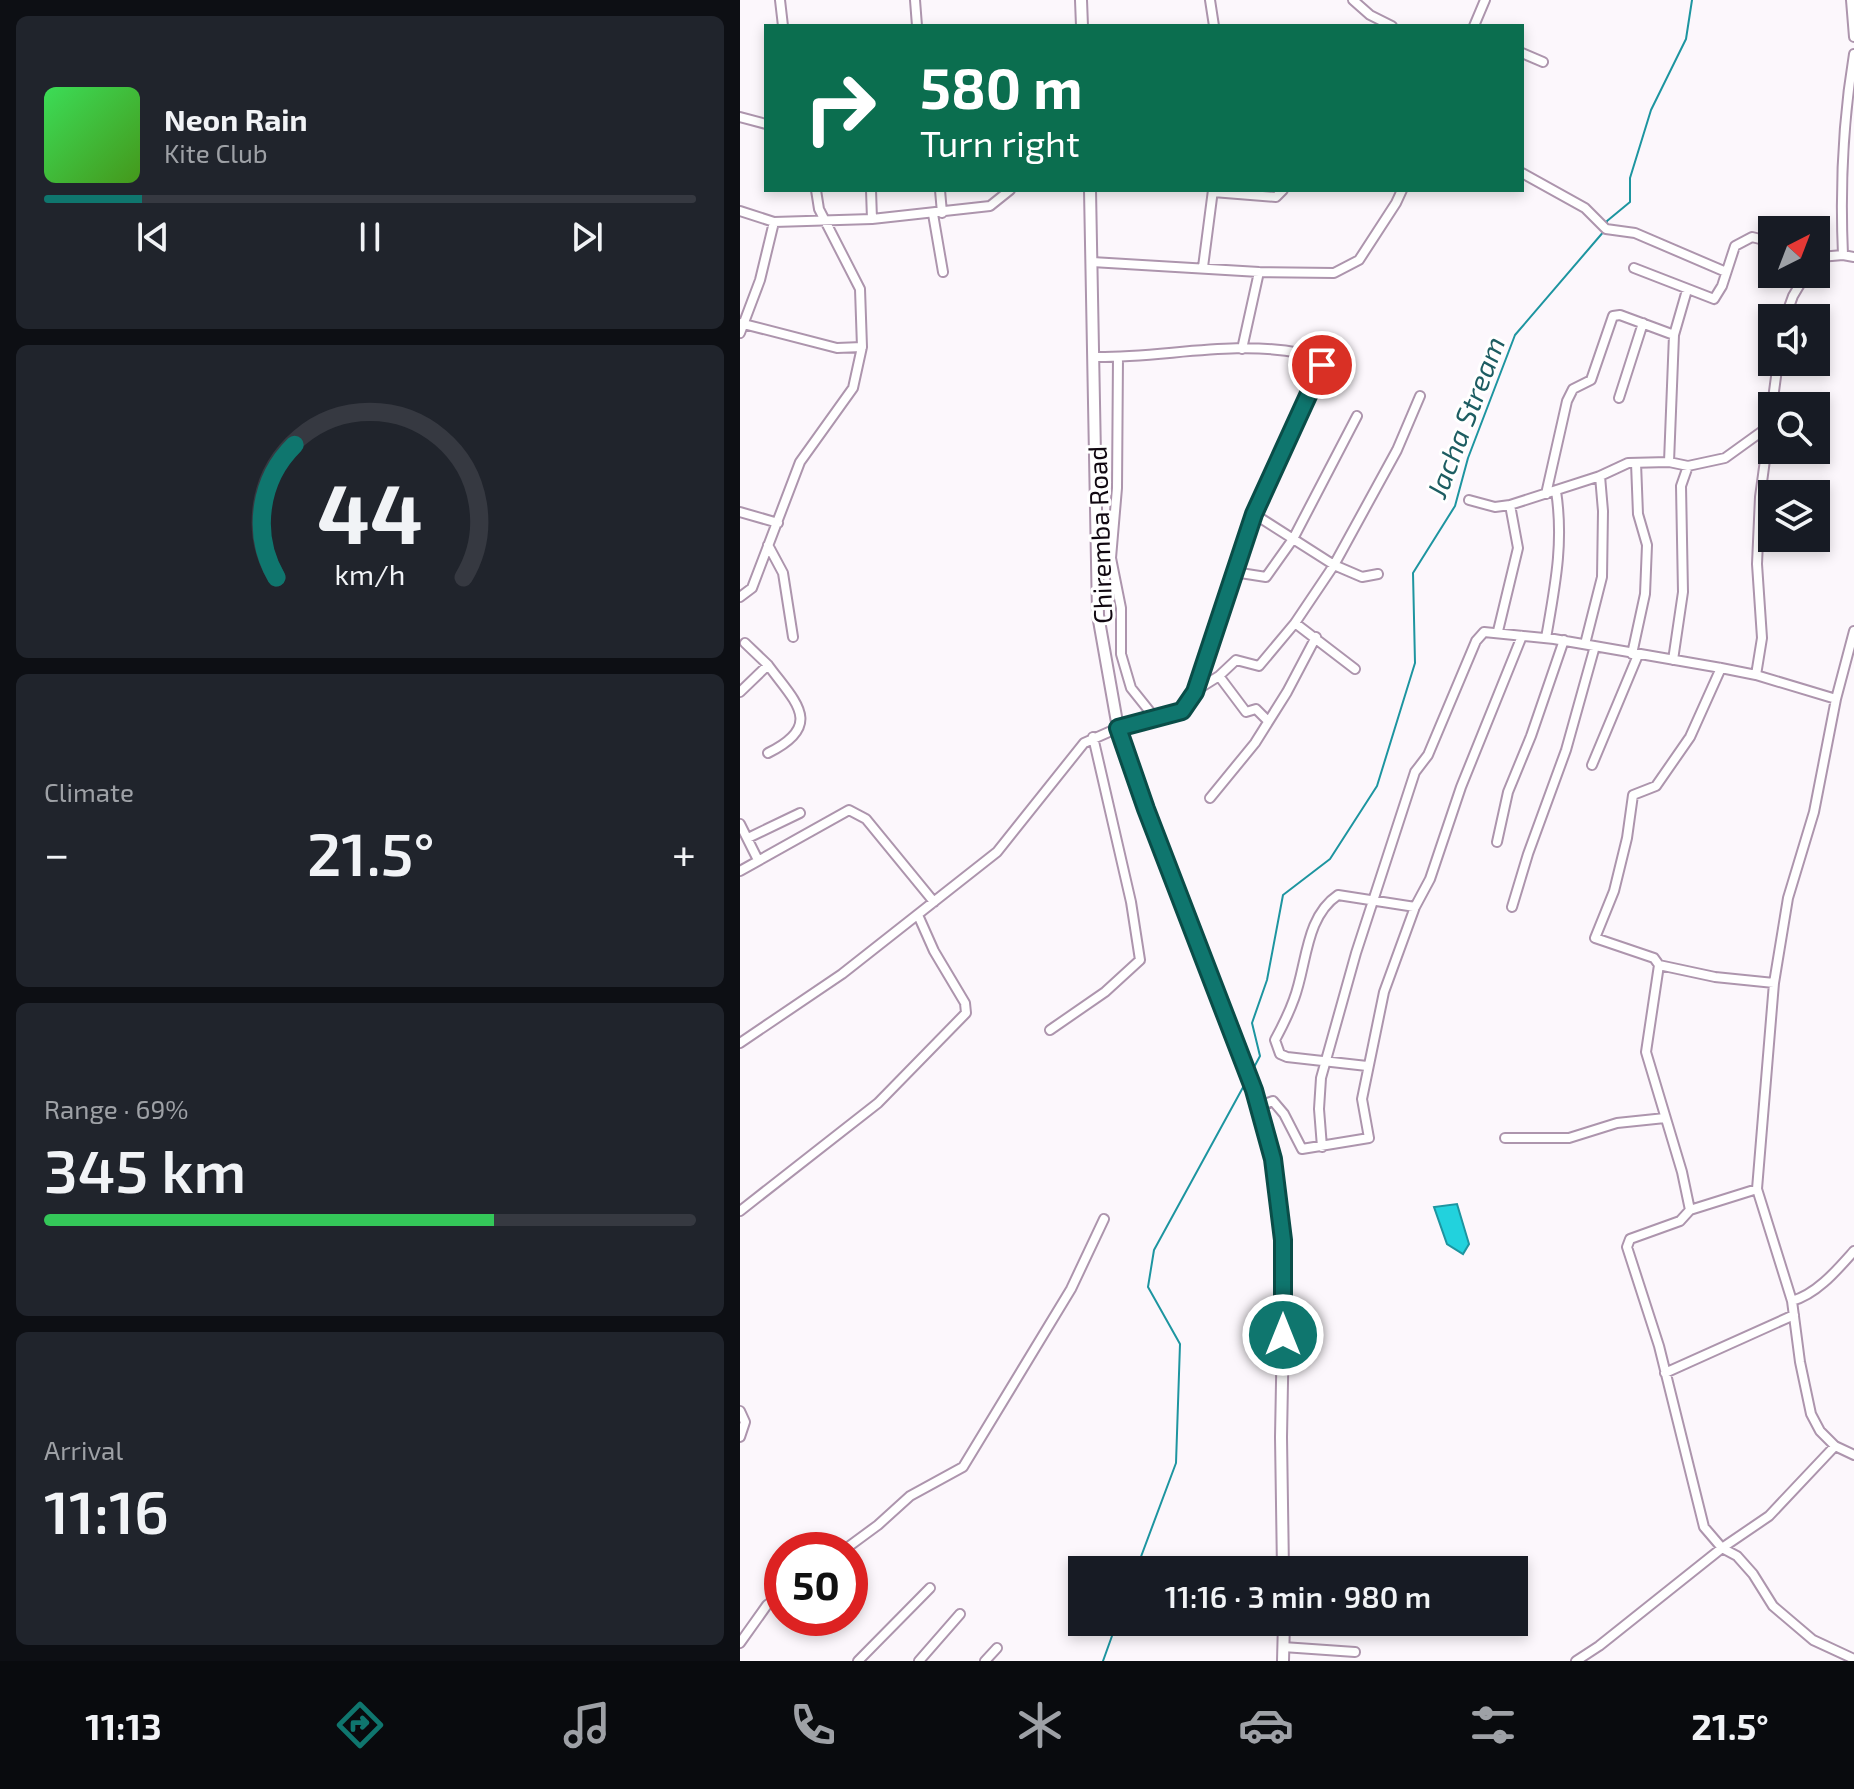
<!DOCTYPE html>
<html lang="en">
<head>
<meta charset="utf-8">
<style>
  :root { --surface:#171b24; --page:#20242c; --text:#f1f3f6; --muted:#9ea1a6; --line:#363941; --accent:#0f766e }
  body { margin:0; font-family:"Exo 2",sans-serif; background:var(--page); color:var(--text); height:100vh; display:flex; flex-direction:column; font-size:30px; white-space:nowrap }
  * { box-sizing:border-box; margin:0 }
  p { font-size:26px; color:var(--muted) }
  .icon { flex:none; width:44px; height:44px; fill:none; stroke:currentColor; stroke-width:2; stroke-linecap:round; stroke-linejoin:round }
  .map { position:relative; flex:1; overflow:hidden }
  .details { display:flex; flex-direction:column; gap:16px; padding:16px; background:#0d0f14; width:740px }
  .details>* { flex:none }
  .top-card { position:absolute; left:24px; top:24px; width:760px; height:168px; border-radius:0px; box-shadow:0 4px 12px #0003; background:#0b6e4f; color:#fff; overflow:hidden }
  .needle { width:52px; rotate:42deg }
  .controls { position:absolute; left:1018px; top:216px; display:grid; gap:16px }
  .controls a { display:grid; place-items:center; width:72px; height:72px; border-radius:0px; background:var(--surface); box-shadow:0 4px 12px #0003; font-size:40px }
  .speed { position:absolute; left:24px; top:1532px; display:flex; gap:16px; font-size:40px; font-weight:700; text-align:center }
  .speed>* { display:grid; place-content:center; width:104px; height:104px; border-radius:50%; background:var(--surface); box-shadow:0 4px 12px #0003; line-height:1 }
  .speed .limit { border:12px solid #d22; background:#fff; color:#111 }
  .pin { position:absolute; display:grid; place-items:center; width:68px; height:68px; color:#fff; margin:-34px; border:4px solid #fff; border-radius:50%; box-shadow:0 2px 8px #0007 }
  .me { position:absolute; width:88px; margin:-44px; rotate:0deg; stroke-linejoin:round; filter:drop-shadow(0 0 6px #0008) }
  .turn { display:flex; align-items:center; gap:28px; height:168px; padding:0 24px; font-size:36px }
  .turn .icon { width:104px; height:104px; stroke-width:2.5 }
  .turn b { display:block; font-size:56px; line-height:68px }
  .big { font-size:60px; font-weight:600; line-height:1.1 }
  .details .widget { flex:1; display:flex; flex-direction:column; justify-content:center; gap:12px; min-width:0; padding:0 28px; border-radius:12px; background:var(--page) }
  .details .dial { align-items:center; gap:0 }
  .dial svg { height:208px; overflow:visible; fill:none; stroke:var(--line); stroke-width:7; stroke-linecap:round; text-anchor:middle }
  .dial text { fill:var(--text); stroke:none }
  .song { display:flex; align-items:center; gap:24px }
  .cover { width:96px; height:96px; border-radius:12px; background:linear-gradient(135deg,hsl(130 70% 55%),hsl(100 70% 35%)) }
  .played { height:8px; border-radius:4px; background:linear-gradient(90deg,var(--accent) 15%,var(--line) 15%) }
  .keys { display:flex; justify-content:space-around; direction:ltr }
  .heat { display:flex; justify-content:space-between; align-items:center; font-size:44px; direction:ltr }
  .charge { height:12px; border-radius:6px; background:linear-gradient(90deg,#34c759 69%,var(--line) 0) }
  .trip { position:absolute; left:328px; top:1556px; width:460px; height:80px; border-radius:0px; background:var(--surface); box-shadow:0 4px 12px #0003; font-weight:600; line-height:80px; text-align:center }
  .menu { display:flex; height:128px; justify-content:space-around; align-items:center; background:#090b0e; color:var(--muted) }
  .menu .icon { width:56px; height:56px }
  .menu .on { color:var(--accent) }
  .menu b { font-size:36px; color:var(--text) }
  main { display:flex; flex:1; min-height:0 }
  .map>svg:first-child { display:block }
  .water { fill:#22d2dd; stroke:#1d95a0; stroke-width:2 }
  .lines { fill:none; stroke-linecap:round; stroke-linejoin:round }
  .stream { stroke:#1d95a0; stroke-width:2 }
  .minor-casing { stroke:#ad95ad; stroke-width:12 }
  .major-casing { stroke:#ad95ad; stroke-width:14 }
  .minor { stroke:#fff; stroke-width:8 }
  .major { stroke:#fff; stroke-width:10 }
  .route-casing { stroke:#0a4d48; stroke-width:20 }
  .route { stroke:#0f766e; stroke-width:14 }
  .labels { text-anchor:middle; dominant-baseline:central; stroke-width:6; stroke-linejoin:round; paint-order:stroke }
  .street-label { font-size:26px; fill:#110811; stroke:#fff }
  .water-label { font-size:28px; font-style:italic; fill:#1d5d62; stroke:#fff }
</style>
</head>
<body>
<main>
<section class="details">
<div class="widget">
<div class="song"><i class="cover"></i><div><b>Neon Rain</b><p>Kite Club</p></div></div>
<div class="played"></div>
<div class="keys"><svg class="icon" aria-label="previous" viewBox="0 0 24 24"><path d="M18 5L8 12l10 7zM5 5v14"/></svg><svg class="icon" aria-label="pause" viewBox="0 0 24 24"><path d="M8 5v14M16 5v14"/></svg><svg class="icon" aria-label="next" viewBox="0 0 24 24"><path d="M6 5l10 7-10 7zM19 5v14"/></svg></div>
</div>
<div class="widget dial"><svg viewBox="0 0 100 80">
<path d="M14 69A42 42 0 1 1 86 69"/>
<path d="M14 69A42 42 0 0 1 21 18" stroke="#0f766e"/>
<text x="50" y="56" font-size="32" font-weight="700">44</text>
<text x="50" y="72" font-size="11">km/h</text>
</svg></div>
<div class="widget"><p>Climate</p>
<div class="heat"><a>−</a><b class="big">21.5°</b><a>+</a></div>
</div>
<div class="widget"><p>Range · 69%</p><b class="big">345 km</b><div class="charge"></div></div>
<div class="widget"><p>Arrival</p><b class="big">11:16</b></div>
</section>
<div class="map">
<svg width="1114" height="1661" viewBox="0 0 1114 1661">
  <rect width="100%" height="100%" fill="#fcf7fc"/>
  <path class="water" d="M717 1204 729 1244 723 1254 707 1244 694 1207Z"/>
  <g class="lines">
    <path class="stream" d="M867 224V221L890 202V178L911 110 946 39 952 0
      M512 1071 520 1056 512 1023 527 980 543 895 590 859 637 786 675 663 673 573 715 506 728 458 775 335 865 230
      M396 1570 436 1463 440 1344 408 1287 414 1250 507 1080
      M363 1661 377 1622"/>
    <defs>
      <path id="minor" d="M40 0 43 26
        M175 0 177 26
        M470 0 474 26
        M613 0 630 15 652 26
        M1111 0 1114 37
        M734 26 745 0
        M782 53 803 62
        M1114 54C1103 120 1100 188 1103 255L1114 257
        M0 117 26 124
        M782 173 845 208 866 229 895 233 986 272
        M131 190 132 219
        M200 190 202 213
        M473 192 536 197 543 190
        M0 211 34 222 132 219 250 206 270 190
        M193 214 203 272
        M1076 260 1080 257 1103 255
        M352 262 519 272 594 273 619 260 656 203 662 190
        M463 267 473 190
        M894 268 974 299 982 286 995 246 1012 237 1032 242
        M1045 318 1053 296 1066 274
        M0 323 97 348 122 347
        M0 333 20 280 34 222
        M502 349 519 272
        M378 357 377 488 371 558 381 608V654L391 688 415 718
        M879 398 903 323
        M1032 406 1038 362
        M929 462 934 335 947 290
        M806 494 827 401 833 389 851 380 873 316 880 315 934 335
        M729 500 755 507 770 505 860 476 888 463 929 462 948 466 985 458 1028 427
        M0 512 38 523
        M514 514 594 565 622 577 638 574
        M28 545 43 573 53 637
        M494 572 526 577 553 539 617 416
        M0 597 12 588 60 462 113 388 122 347 120 289 79 209 76 190
        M555 623 615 669
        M758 631 778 548 770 505
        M1114 631 1096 699 1074 812 1048 898 1034 983 1017 1189 1052 1301 1060 1362 1071 1414 1080 1431 1095 1446 1114 1455
        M806 638C815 586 824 543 816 491
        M5 643 28 665
        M845 644 862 577 863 511 860 476
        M892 654 905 594 907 545 898 514 896 463
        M933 660 943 592 941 486 948 466
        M981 668 950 737 916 786 893 795 887 838 874 891 855 938 914 958 919 965 975 977 1034 983
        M1016 675 1022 638 1017 564 1020 497 1032 408
        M479 676 506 712 516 709 528 721
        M455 691 479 676 496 660 519 666 555 623 594 565 657 450 680 396
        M0 692 28 665C55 702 85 725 28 753
        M852 765 898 655
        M470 798 515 743 547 692 576 637
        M0 824 18 860
        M8 838 60 813
        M757 842 768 792 791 736 824 640
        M0 871 109 810 126 819 194 902
        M772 907 788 854 826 750 855 646
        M919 965 906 1052 942 1172 950 1210
        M310 1030 365 992 400 960 391 902 353 737
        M0 1043 102 974 257 852 344 743 378 728 442 711 455 692 514 514 582 365C575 360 569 355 560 353 493 340 422 358 354 357
        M627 1066 547 1057 540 1054 535 1040C542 1027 549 1013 554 999 567 965 565 917 598 895L675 907
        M519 1106 533 1101 544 1114 562 1149 629 1138 622 1099 644 992 675 907 690 879 721 787 782 636
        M765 1138H829L877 1123 925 1118
        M582 1147 579 1109 581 1078 616 953 675 772 688 755 736 641 744 632 814 639 981 668 1016 675 1096 699
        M1017 1189 950 1210 940 1221 890 1239 887 1247 919 1346 964 1527 982 1548 997 1556 1013 1574 1033 1606 1073 1640 1114 1659
        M0 1211 138 1103 226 1013 225 1003 194 951 178 915
        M1052 1301C1077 1294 1097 1270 1114 1251
        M925 1373 1054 1315
        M0 1411 5 1422 0 1437
        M104 1550 138 1525 170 1496 223 1467 331 1289 364 1219
        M0 1643 27 1605 42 1594
        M543 1647 615 1652
        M118 1661 190 1588
        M179 1661 220 1614
        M245 1661 257 1648
        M836 1661 859 1646 982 1548 1029 1516 1095 1446"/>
      <path id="major" d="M341 0 342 26
        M350 190 358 615 378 728 406 809 514 1090 533 1159 542 1223 544 1274 541 1437 543 1570
        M543 1661 544 1622"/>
    </defs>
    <use href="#minor" class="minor-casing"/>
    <use href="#major" class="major-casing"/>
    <use href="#minor" class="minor"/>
    <use href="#major" class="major"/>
  </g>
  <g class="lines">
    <defs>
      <path id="route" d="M543 1335V1240L533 1159 514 1090 406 809 378 728 442 711 455 692 514 514 582 365"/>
    </defs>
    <use href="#route" class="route-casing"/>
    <use href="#route" class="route"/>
  </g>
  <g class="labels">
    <g class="street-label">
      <text transform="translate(359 535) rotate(-92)">Chiremba Road</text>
    </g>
    <g class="water-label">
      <text transform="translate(725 417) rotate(-69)">Jacha Stream</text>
    </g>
  </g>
</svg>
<div class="controls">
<a><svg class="needle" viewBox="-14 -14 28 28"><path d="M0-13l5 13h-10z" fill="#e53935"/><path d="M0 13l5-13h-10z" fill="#9ea1a6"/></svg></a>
<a><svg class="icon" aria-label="sound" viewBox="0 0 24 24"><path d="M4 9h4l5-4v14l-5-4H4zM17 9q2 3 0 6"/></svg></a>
<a><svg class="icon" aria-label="search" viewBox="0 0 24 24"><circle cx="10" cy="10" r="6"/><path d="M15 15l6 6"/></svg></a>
<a><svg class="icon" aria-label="layers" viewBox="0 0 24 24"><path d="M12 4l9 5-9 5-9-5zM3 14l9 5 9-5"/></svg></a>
</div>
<div class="speed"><div class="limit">50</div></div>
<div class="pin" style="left:582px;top:365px;background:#d93025"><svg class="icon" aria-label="arrive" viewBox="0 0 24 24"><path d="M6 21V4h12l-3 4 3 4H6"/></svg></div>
<svg class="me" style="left:543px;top:1335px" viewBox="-20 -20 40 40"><circle r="17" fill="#0f766e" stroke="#fff" stroke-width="3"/><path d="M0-11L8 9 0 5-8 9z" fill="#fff"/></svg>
<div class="trip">11:16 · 3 min · 980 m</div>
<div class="top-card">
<div class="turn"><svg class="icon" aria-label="right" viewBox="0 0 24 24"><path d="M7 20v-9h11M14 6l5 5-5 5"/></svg><div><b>580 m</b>Turn right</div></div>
</div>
</div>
</main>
<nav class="menu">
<b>11:13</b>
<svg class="icon on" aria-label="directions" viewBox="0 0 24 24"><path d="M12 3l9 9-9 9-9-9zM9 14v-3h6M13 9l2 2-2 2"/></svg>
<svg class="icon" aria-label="music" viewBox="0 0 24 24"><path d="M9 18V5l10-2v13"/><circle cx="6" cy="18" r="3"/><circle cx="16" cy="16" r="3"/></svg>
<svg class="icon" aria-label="phone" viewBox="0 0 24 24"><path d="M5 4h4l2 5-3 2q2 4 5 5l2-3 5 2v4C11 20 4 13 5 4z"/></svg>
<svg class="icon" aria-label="climate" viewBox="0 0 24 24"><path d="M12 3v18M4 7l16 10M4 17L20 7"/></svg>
<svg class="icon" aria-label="car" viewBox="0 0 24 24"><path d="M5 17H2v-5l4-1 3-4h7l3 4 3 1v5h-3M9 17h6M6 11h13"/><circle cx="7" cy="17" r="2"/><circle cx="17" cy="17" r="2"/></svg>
<svg class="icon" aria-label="filters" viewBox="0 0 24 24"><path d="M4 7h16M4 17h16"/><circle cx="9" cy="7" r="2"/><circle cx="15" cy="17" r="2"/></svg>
<b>21.5°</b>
</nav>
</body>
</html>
